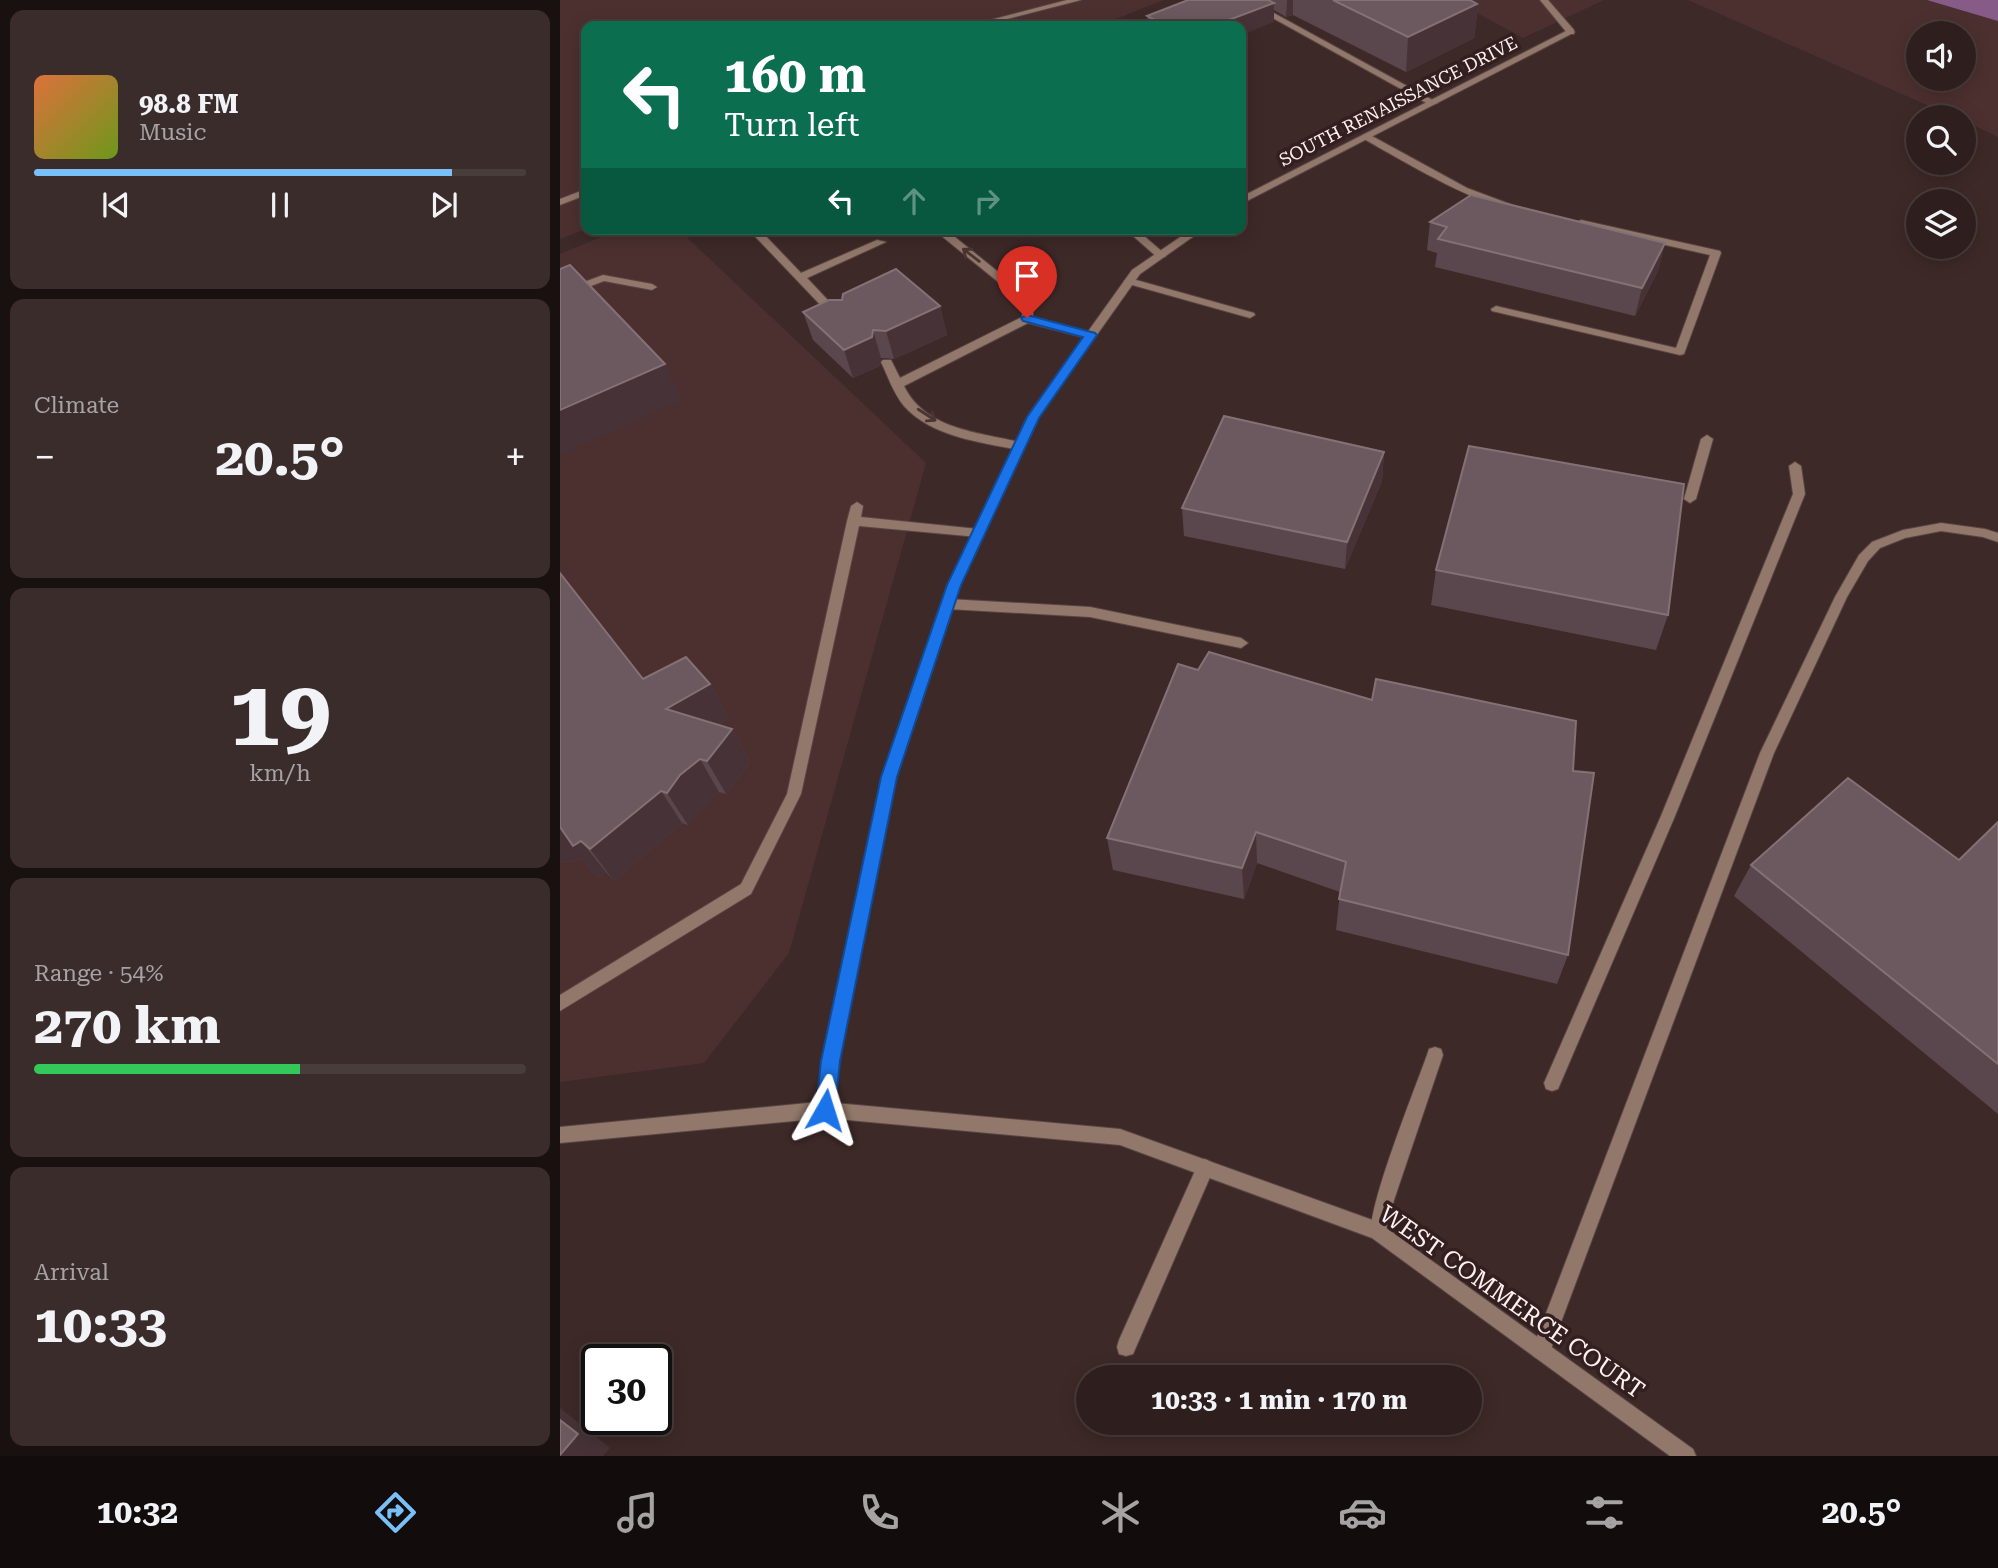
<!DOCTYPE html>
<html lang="en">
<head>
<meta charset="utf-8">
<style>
  :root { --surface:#2e1f1e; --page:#3a2c2b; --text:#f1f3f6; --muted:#a7a2a4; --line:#493d3c; --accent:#79bff8 }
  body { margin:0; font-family:"Roboto Serif",serif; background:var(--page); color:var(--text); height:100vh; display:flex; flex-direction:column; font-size:26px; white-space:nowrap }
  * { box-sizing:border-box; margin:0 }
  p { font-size:23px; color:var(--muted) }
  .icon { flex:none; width:38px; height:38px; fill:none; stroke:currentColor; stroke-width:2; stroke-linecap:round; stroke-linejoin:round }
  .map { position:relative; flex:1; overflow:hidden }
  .drawer { display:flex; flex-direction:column; gap:10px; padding:10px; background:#191110; width:560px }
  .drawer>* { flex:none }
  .banner { position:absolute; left:21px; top:21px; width:665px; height:214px; border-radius:14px; box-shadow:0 4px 18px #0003,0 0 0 2px var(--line); background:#0b6e4f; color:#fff; overflow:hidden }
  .controls { position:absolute; left:1346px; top:21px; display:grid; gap:14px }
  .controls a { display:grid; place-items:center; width:70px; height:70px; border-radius:50%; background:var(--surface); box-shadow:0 4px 18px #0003,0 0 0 2px var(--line); font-size:35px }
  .speed { position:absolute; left:21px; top:1344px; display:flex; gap:14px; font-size:35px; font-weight:700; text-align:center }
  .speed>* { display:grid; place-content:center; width:91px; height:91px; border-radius:50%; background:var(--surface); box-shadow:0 4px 18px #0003,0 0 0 2px var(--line); line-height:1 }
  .speed .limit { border:4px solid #111; border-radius:10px; background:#fff; color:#111 }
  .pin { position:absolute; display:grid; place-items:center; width:60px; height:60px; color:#fff; margin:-72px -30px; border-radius:50% 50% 50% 0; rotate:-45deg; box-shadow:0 0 7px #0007 }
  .pin .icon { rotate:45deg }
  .me { position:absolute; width:77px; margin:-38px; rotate:6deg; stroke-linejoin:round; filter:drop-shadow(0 0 5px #0008) }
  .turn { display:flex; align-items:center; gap:24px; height:147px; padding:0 28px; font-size:32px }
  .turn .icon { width:91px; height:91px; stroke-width:2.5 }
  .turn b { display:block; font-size:49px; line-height:60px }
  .lanes { display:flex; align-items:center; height:66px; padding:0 28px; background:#0003; justify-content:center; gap:35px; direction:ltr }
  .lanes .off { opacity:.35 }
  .big { font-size:52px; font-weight:700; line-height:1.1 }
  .drawer .tile { flex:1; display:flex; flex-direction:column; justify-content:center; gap:10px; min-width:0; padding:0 24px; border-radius:14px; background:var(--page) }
  .drawer .dial { align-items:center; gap:0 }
  .dial b { font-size:91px; line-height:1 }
  .song { display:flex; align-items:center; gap:21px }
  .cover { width:84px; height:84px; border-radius:10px; background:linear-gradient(135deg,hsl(20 70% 55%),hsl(80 70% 35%)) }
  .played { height:7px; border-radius:4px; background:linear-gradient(90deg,var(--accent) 85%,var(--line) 85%) }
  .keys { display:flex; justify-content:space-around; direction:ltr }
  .heat { display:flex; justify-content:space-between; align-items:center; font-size:38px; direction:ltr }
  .charge { height:10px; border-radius:5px; background:linear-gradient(90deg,#34c759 54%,var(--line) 0) }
  .trip { position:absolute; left:516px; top:1365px; width:406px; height:70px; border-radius:35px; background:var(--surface); box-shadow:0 4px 18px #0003,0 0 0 2px var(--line); font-weight:700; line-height:70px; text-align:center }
  .tab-bar { display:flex; height:112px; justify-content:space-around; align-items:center; background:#120c0c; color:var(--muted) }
  .tab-bar .icon { width:49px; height:49px }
  .tab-bar .on { color:var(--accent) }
  .tab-bar b { font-size:32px; color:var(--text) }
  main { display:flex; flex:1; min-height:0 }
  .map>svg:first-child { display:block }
  .built { fill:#4c302f; fill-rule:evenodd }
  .water { fill:#875b88 }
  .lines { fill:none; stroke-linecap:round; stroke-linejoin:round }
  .lane-casing { stroke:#584544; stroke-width:2 }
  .street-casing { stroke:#584544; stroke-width:2 }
  .lane { fill:#92786a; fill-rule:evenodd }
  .street { fill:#92786a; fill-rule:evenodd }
  .wall { fill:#5a474d }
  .shaded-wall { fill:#473337 }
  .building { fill:#6c595f; stroke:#837176; stroke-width:2 }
  .oneway { stroke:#4b3532 }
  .route { fill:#1a73e8; stroke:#114b97; stroke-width:2 }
  .labels { text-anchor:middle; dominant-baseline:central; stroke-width:7; stroke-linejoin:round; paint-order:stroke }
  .far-street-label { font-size:18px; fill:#fef0f0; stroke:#331f1f }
  .near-street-label { font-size:24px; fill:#fef0f0; stroke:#331f1f }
</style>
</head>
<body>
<main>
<section class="drawer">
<div class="tile">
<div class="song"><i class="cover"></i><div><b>98.8 FM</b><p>Music</p></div></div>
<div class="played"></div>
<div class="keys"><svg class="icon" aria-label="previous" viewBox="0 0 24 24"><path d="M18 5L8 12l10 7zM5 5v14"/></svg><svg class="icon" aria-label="pause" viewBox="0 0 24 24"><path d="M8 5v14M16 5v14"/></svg><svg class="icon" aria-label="next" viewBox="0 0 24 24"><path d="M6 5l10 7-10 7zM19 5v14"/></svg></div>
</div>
<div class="tile"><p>Climate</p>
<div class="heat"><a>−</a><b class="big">20.5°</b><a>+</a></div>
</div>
<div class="tile dial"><b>19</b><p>km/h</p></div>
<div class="tile"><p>Range · 54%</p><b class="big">270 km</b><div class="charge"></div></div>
<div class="tile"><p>Arrival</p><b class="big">10:33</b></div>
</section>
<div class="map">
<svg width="1438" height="1456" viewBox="0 0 1438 1456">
  <rect width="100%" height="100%" fill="#3d2928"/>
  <path class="built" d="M0 0H604L538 26H26V229L0 239Z
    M893 0H1044L963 38Z
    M1128 0H1438V137L1404 121V117H1394ZM1358 33H1404V79H1358Z
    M60 229H118L366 463 229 953 144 1063 0 1082V254Z"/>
  <path class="water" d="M1367 0H1438V21Z"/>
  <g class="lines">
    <defs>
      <path id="lane" d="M507 0H521L420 26H407Z
        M680 0H690L878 103 870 105Z
        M980 0H988L1014 30V34H1008Z
        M804 135H810L907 188 955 206C937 218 826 151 804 139Z
        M26 189V195L0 205V199Z
        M1021 220 1160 251 1161 253 1124 354 1120 355 932 311 931 309 936 306 1116 348 1150 255 1017 225 1016 223Z
        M188 229H199L241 273 317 240 326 242 247 278 279 312 280 314 275 317 271 316Z
        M373 229H385L473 300V317L534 334 535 336 530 339 468 323 344 386C366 431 421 432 463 443V449L459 450C420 442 372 437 344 406 333 393 328 376 321 362L323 360H331L340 378 462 317 464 303Z
        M565 229H576L606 255 605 257H597Z
        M43 275 92 284 97 287 92 290 44 281 0 298V291Z
        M569 278 694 313 695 315 690 318 565 283 564 281Z
        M1147 435 1153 439 1136 499 1130 503 1124 499 1141 439Z
        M1235 462 1241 466 1245 494 1115 816 998 1089 992 1091 986 1089 984 1083 1101 816 1233 494 1229 466Z
        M297 502 303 506 301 517 418 529 424 533 418 537 299 526 241 794 191 894 0 1011V995L181 884 227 794 287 521 291 506Z
        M1381 523 1425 529 1438 533V542L1423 537 1381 531 1345 538 1320 548 1308 561 1287 597 1214 753 988 1357 981 1359 974 1357 972 1350 1200 753 1275 597 1299 555 1312 542 1343 530Z
        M388 599 530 607 681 638 688 643 681 648 530 617 388 609 381 604Z
        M875 1047 881 1049 883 1055 834 1200 824 1237 818 1240 812 1237C803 1217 857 1084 867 1055L869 1049Z
        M645 1159 651 1162 654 1168 573 1354 566 1356 559 1354 557 1347 559 1340 639 1162Z"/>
      <path id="street" d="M1008 30 1015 32 681 204V197Z
        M632 229H644L580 274 478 418 400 585 336 777 278 1061 275 1103 560 1129 818 1222 1133 1449 1136 1456H1110L812 1238 560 1145 266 1118 0 1143V1127L258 1102 262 1061 322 777 388 585 469 414 572 270Z"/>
    </defs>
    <use href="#lane" class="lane-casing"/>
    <use href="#street" class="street-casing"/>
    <use href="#lane" class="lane"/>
    <use href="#street" class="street"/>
  </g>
  <path class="wall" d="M628 0H919L914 38 846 72 733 15 726 17 714 10V22L681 26H588L587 16Z
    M870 222 1105 243 1098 271 1075 316 875 267 877 253 867 250Z
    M282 300 380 306 387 335 334 359 321 358 320 366 293 378 253 340 243 312Z
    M824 452 822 481 785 569 624 536 622 508Z
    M876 570 1108 615 1096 650 871 605Z
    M0 573 83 679 150 684 169 718 158 725 172 729 190 762 166 794 159 792 141 808 128 825 122 823 54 881 46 872 38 878 22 859 0 863Z
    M1013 771 1008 955 997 984 776 930 780 892 697 863 684 899 553 870 547 838Z
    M1438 822V1114L1174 896 1191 865 1399 860Z"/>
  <path class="shaded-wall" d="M727 0H733V15L726 17Z
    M894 0H919L914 38 846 72 848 37Z
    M714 3V22L681 35V26H653Z
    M1105 243 1098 271 1075 316 1082 288Z
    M380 306 387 335 334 359 326 331Z
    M313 330 321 358 320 366 293 378 284 350Z
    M105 364 122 400 0 455V410Z
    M824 452 822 481 785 569 787 542Z
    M150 684 169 718 127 743 106 709Z
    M172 729 190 762 166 794 147 761Z
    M140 759 159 792 141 808 128 825 107 793 120 775Z
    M101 791 122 823 54 881 30 849Z
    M0 827 21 841 46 872 38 878 22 859 0 863Z
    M696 832 697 863 684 899 682 868Z
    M0 1408 50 1448 43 1456H0Z"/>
  <path class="building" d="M628 0H708L714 3 653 26H606L587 16Z
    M773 0H910L917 4 848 37Z
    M911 195 1105 243 1082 288 878 239 887 227 870 222Z
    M10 265 105 364 0 410V269Z
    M336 269 380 306 326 331 313 330 312 337 284 350 243 312 269 300H282L283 294Z
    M664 416 824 452 787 542 622 508Z
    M909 446 1124 484 1108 615 876 570Z
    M0 573 83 679 126 657 150 684 106 709 172 729 147 761 140 759 120 775 107 793 101 791 30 849 21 841 13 846 0 827Z
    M649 652 812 700 816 679 1016 721 1013 771 1034 773 1008 955 779 899 786 862 696 832 682 868 547 838 618 664 638 670Z
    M1288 778 1399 860 1438 822V1064L1191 865Z
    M0 1420 18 1434 0 1455Z"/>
  <defs><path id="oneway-shaft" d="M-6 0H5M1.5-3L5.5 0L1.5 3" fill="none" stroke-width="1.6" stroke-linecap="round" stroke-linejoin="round" transform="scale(1.75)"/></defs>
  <g class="oneway">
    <use href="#oneway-shaft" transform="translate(411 255) rotate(-142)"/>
    <use href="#oneway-shaft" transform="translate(367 415) rotate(33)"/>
  </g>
  <path class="route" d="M467 315 535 333 537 335 479 418 401 585 337 777 280 1061 275 1110 272 1116 265 1119 259 1116 256 1110 261 1061 321 777 387 585 467 417 523 337 463 321 461 318Z"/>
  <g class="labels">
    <g class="far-street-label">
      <text transform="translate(838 101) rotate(-27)">SOUTH RENAISSANCE DRIVE</text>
    </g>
    <g class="near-street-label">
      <text transform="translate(952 1302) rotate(35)">WEST COMMERCE COURT</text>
    </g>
  </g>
</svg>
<div class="controls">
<a><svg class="icon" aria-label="sound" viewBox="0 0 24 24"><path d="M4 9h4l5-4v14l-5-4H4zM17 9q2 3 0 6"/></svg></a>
<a><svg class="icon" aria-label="search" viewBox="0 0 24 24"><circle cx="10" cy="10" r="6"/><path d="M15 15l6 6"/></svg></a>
<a><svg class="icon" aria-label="layers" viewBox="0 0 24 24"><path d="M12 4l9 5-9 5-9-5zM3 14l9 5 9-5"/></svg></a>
</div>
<div class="speed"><div class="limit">30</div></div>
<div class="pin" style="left:467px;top:318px;background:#d93025"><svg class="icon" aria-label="arrive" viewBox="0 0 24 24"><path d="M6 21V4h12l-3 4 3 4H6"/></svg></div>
<svg class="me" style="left:265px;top:1110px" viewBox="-20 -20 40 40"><path d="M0-17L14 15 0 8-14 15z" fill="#1a73e8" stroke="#fff" stroke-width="4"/></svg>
<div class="trip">10:33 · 1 min · 170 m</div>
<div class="banner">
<div class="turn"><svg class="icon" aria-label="left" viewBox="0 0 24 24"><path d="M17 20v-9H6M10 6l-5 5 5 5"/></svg><div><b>160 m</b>Turn left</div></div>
<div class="lanes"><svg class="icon" aria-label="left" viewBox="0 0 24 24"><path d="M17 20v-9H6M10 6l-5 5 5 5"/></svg><svg class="icon off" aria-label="ahead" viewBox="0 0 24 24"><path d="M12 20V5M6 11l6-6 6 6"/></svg><svg class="icon off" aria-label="right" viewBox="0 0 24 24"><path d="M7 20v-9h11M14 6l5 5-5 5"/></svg></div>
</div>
</div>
</main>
<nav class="tab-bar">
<b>10:32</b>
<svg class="icon on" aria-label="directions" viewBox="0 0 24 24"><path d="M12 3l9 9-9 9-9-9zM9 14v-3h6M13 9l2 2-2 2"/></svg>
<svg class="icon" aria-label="music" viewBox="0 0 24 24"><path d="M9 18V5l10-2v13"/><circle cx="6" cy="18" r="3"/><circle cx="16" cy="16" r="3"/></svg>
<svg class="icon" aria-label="phone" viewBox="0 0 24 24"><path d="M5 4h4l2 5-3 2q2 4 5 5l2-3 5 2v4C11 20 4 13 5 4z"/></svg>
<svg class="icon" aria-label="climate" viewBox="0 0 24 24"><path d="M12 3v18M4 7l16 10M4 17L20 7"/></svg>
<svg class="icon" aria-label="car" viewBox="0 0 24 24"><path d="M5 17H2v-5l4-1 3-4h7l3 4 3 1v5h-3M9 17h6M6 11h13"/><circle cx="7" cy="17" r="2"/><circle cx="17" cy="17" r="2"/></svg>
<svg class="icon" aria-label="filters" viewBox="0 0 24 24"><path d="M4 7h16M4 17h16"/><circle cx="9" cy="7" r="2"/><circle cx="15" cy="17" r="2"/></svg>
<b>20.5°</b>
</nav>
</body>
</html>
